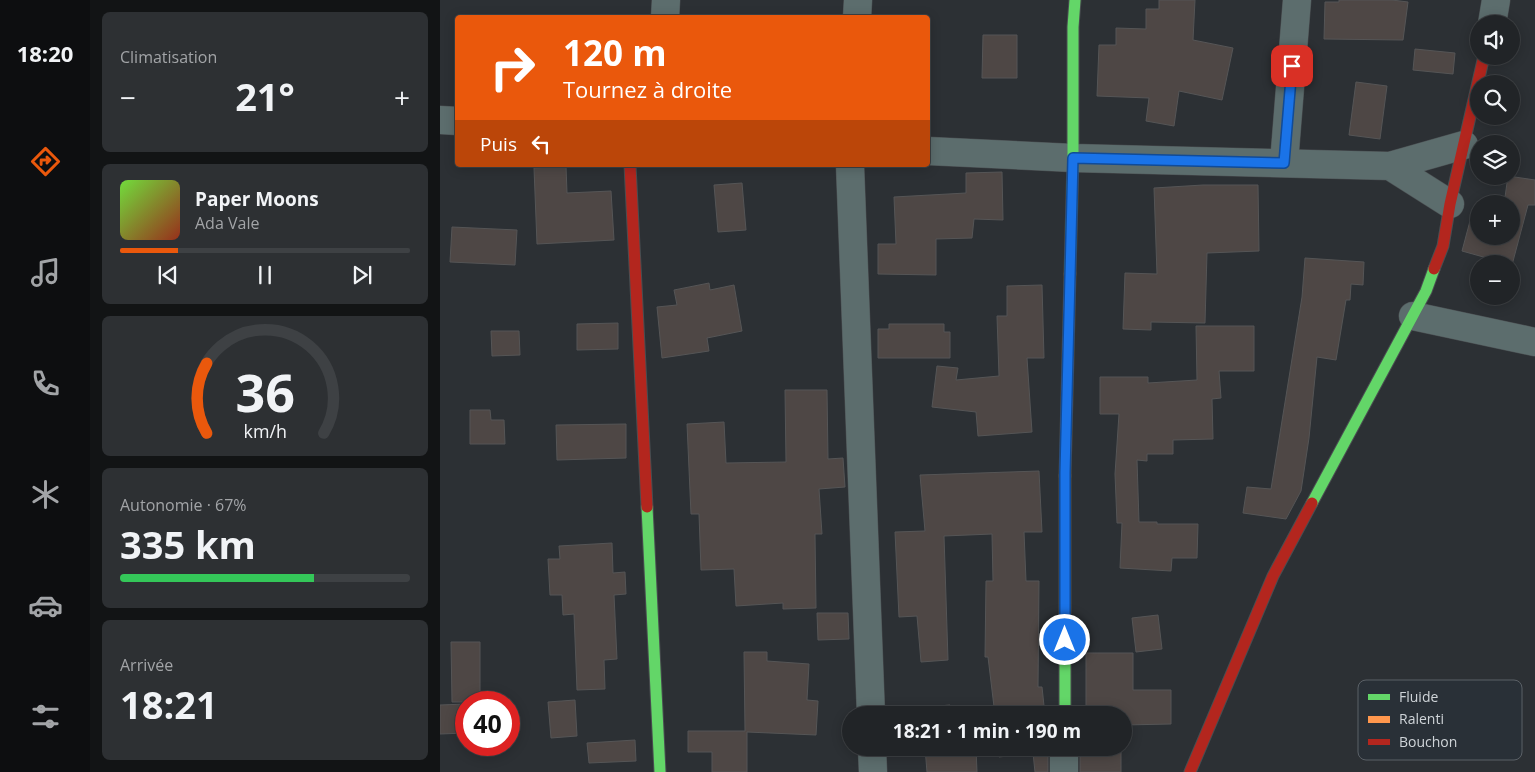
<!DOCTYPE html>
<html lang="fr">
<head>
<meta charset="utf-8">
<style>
  :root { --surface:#212427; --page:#2d3033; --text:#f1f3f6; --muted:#a2a4a7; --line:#3e4144; --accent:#ea580c }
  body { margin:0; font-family:"Open Sans",sans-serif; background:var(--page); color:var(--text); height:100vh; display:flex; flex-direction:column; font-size:19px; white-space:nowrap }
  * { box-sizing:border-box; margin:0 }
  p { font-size:16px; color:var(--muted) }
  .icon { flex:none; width:28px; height:28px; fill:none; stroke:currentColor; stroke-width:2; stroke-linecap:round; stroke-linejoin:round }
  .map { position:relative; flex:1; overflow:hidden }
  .panel { display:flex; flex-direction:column; gap:12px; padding:12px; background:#121415; width:350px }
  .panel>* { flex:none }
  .banner { position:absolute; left:15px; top:15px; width:475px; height:152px; border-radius:5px; box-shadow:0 2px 12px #0003,0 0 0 1px var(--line); background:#ea580c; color:#fff; overflow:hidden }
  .tools { position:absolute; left:1030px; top:15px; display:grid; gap:10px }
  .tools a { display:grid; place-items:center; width:50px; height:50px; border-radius:50%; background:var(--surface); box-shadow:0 2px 12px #0003,0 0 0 1px var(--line); font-size:25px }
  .speed { position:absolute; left:15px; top:691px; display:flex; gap:10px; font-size:25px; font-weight:700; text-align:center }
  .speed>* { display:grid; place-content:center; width:65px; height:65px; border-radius:50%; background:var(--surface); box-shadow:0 2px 12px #0003,0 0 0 1px var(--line); line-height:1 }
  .speed .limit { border:8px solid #d22; background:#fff; color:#111 }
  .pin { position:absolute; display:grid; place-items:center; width:42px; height:42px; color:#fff; margin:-21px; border-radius:10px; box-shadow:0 2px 8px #0006 }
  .me { position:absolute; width:55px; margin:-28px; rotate:0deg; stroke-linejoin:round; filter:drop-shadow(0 0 4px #0008) }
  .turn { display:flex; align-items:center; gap:18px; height:105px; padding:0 25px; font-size:22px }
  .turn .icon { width:65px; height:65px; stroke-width:2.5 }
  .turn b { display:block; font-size:35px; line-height:42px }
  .then { display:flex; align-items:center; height:48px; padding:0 25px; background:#0003; gap:10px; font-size:19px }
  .big { font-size:38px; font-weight:700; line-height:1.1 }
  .panel .card { flex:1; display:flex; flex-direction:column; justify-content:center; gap:8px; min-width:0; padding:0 18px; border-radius:8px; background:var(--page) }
  .panel .dial { align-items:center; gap:0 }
  .dial svg { height:130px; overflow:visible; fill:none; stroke:var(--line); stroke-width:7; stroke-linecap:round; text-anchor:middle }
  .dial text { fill:var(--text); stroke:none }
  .song { display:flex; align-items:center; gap:15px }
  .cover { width:60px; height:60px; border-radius:8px; background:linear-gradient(135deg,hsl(100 70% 55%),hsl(10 70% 35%)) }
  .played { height:5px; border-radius:2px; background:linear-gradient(90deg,var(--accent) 20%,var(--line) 20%) }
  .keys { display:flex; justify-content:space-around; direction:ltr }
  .heat { display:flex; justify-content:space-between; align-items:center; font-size:28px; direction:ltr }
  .charge { height:8px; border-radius:4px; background:linear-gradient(90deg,#34c759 67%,var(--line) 0) }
  .trip { position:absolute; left:402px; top:706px; width:290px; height:50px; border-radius:25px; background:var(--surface); box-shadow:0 2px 12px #0003,0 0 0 1px var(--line); font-weight:700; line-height:50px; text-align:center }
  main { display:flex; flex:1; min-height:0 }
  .dock { display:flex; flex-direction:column; width:90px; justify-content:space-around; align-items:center; background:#0d0e10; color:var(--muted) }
  .dock .icon { width:35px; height:35px }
  .dock .current { color:var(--accent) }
  .dock b { font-size:22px; color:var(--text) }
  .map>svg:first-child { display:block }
  .building { fill:#4e4745; stroke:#555556 }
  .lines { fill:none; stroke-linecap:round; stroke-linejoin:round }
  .street-casing { stroke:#4a4e51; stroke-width:29 }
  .fast-casing { stroke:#4a4e51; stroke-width:13 }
  .slow-casing { stroke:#4a4e51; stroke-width:13 }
  .jam-casing { stroke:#4a4e51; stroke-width:13 }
  .street { stroke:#5c6d6d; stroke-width:28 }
  .fast { stroke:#63d668; stroke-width:11 }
  .slow { stroke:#ff974d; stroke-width:11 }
  .jam { stroke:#b3261e; stroke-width:11 }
  .route-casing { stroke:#114b97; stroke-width:12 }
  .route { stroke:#1a73e8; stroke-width:9 }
  .key { fill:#293037; stroke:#5b6167; stroke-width:1 }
  .key-label { font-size:14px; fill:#cfd4d8 }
</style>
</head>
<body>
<main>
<nav class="dock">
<b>18:20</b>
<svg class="icon current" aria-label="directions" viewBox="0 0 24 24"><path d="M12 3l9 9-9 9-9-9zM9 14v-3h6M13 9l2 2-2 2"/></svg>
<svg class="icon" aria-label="music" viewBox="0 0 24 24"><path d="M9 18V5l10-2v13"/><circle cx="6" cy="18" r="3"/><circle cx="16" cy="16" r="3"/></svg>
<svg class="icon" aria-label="phone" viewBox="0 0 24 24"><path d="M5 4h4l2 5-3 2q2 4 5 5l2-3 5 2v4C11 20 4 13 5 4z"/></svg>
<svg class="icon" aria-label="climate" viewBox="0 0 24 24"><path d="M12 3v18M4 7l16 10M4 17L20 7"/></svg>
<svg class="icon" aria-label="car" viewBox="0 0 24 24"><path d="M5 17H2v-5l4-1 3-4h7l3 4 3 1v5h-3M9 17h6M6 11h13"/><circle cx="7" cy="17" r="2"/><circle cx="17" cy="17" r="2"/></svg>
<svg class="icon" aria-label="filters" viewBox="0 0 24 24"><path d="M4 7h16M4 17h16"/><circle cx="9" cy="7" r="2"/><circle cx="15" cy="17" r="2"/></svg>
</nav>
<section class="panel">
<div class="card"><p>Climatisation</p>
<div class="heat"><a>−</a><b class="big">21°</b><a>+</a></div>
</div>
<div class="card">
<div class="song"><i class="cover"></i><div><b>Paper Moons</b><p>Ada Vale</p></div></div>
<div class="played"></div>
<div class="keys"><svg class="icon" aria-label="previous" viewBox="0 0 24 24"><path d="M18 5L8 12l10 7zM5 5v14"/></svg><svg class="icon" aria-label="pause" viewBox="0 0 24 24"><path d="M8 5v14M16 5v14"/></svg><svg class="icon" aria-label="next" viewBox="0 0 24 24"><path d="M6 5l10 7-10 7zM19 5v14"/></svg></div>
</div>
<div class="card dial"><svg viewBox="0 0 100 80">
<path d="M14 69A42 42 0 1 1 86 69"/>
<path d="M14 69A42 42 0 0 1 14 26" stroke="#ea580c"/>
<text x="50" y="56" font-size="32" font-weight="700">36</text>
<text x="50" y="72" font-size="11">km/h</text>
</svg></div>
<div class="card"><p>Autonomie · 67%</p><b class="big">335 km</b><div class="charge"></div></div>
<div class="card"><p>Arrivée</p><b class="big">18:21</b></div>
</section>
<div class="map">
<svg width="1095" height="772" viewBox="0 0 1095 772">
  <rect width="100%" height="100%" fill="#2c3034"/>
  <path class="building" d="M719 0H755L753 40 793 48 782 100 739 91 734 126 706 121 709 98 657 96 659 45H676V28L706 29V9H719Z
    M899 0H952L968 2 963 40 884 39 885 2H899Z
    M543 35H577V78H542Z
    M975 49 1015 53 1013 74 973 70Z
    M916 82 947 86 940 139 909 135Z
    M126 166 127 193 171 191 174 240 97 244 94 168Z
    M562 172 563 220 534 219 532 238 496 239V275L438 274V244H456L454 197 526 193V173Z
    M1068 176 1095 180V205H1088L1072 265 1022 251 1034 206 1039 208V236H1071V204H1064Z
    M302 183 306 230 278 232 274 185Z
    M763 185H818L819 251 767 253 765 323 711 322V330L683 329 685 273 717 274 714 188Z
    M12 227 77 230 75 265 10 262Z
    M865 258 924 262 923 285 911 284 910 300H906L896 360 877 357 869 438 861 491 846 519 803 513 807 487 831 489 862 297Z
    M269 283 270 290 294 285 302 331 267 338 269 351 222 358 217 307 237 305 234 290Z
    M602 285 604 358H587L592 432 538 436 536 412 492 407 497 366 518 368 516 380 559 376 557 316H567V286Z
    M178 323V349L137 350V324Z
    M449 324H504V332H510V358H438V329H449Z
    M756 326H814V371H779L781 398 772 399 773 439 733 440V454H707V461L697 460 699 522H717V524H758L757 558H732L731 571 680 568 682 523H677L675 474 679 414H660V377H708V383L757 380Z
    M51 331H79L80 355 52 356Z
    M345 390H387L388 459 403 458 405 487 379 489 382 534H375L376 608 343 609V603L296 606 294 569 261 570 259 514H251L247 424 284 422 286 463 346 462Z
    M30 410H50L51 420H64L65 444H30Z
    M186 424V458L117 460 116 425Z
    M599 471 602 532H584L586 581H599L598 687H602L605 715H555L548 657H545L546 581H553L552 534 504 536 508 660 481 662 477 616 459 617 455 532 485 531 480 475Z
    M172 543 173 573 185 572 186 594 174 595 177 659 164 660 165 689 137 690 134 614 123 615 122 595H110L108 559H120L119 546Z
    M377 613H408L409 639 378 640Z
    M718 615 722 649 696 652 692 618Z
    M11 642H40V702H12Z
    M304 652H327V661L369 664 367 700 378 701 376 735 307 732V772H272V752H248V731H305Z
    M646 653H693V690H731V724L684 725V715H646Z
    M135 700 137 736 111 738 108 702Z
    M26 704V733L0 734V705Z
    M510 705 511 715H488L487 707Z
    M195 740 196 761 149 763 147 743Z
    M485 748H536L537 772H487Z
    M558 748H608V772H595L593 753 559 757Z
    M640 748H681V772H640Z"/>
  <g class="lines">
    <defs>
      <path id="street" d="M225 18 226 0
        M417 18 418 0
        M1052 24 1056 0
        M0 120 18 121
        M488 151 633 158 950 166 1024 145
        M844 163 857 0
        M410 165 431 715
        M950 166 1010 204
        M973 316 1095 342
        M432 748 433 772
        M624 772V748"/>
      <path id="fast" d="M630 274 633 158V27L635 0
        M625 476V715
        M872 503 986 291 994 269
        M207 507 220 772"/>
      <path id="slow" d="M625 476 630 274"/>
      <path id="jam" d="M190 165 207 507
        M994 269 1003 246 1010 204 1044 56
        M750 772 833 576 872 503"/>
    </defs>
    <use href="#street" class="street-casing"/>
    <use href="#fast" class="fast-casing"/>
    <use href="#slow" class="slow-casing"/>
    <use href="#jam" class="jam-casing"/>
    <use href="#street" class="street"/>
    <use href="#fast" class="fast"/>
    <use href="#slow" class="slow"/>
    <use href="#jam" class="jam"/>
  </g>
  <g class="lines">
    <defs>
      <path id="route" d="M625 640V473L633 158 844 163 852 66"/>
    </defs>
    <use href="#route" class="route-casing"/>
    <use href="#route" class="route"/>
  </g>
  <rect x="918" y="680" width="164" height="80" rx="8" class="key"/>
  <rect x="928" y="694" width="22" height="6" fill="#63d668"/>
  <rect x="928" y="716" width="22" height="7" fill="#ff974d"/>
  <rect x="928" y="739" width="22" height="6" fill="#b3261e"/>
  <g class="key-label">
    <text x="959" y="702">Fluide</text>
    <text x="959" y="724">Ralenti</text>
    <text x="959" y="747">Bouchon</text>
  </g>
</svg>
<div class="tools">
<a><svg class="icon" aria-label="sound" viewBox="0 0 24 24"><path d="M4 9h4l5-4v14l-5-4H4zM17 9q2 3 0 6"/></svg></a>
<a><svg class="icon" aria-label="search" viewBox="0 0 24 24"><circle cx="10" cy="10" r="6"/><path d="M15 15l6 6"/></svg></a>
<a><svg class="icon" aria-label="layers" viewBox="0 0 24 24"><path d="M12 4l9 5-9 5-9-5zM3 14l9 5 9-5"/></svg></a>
<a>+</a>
<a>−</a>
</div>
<div class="speed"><div class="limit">40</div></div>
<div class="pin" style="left:852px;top:66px;background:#d93025"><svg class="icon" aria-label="arrive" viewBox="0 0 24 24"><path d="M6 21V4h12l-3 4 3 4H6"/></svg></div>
<svg class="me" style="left:625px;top:640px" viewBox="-20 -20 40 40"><circle r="17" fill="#1a73e8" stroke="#fff" stroke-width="3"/><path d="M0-11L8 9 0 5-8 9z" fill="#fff"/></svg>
<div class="trip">18:21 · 1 min · 190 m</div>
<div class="banner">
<div class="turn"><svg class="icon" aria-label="right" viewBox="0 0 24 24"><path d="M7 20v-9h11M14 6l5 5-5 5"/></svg><div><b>120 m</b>Tournez à droite</div></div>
<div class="then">Puis<svg class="icon" aria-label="left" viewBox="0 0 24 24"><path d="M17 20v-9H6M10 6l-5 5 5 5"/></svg></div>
</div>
</div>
</main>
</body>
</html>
